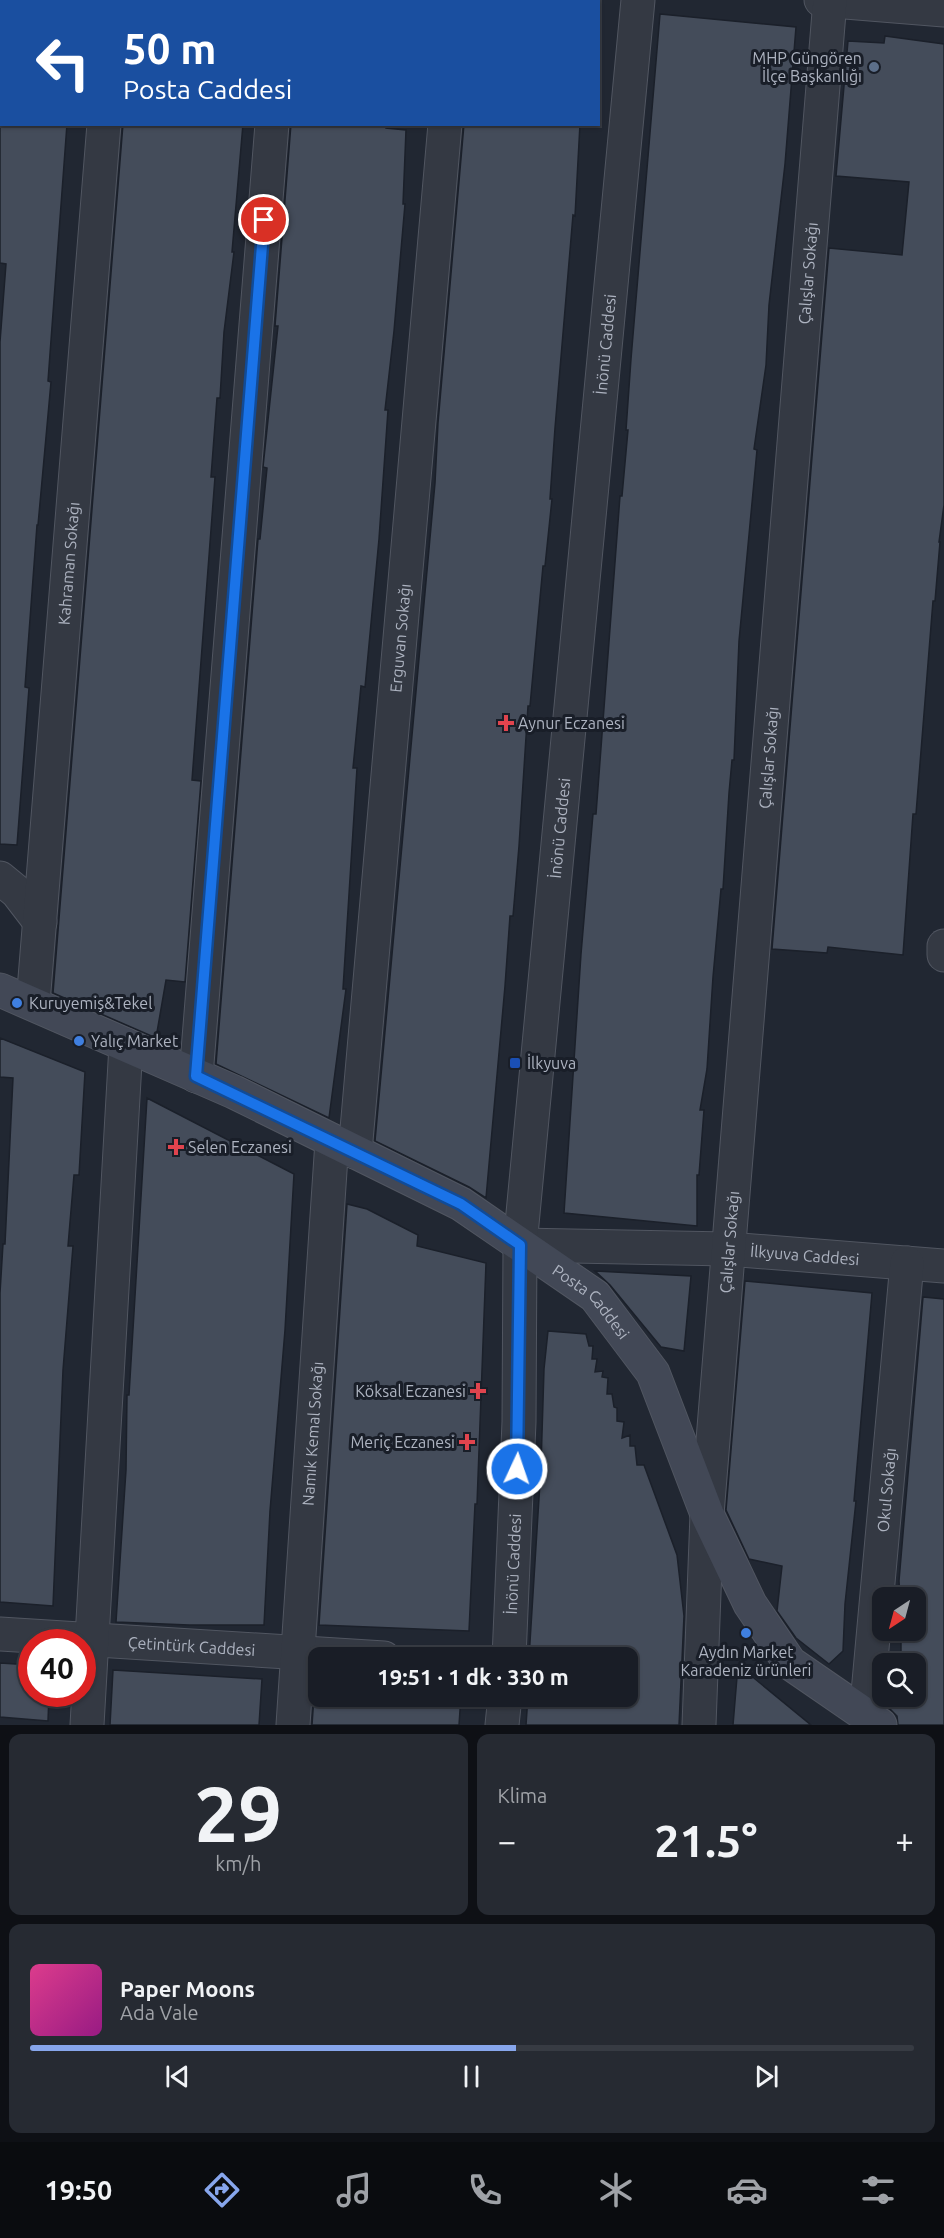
<!DOCTYPE html>
<html lang="tr">
<head>
<meta charset="utf-8">
<style>
  :root { --surface:#191d26; --page:#262a32; --text:#f1f3f6; --muted:#9fa2a7; --line:#373b43; --accent:#87a6ec }
  body { margin:0; font-family:Ubuntu,sans-serif; background:var(--page); color:var(--text); height:100vh; display:flex; flex-direction:column; font-size:22px; white-space:nowrap }
  * { box-sizing:border-box; margin:0 }
  p { font-size:20px; color:var(--muted) }
  .icon { flex:none; width:33px; height:33px; fill:none; stroke:currentColor; stroke-width:2; stroke-linecap:round; stroke-linejoin:round }
  .map { position:relative; height:1725px; overflow:hidden }
  .drawer { display:flex; flex-direction:column; gap:9px; padding:9px; background:#0e1015; flex:1 }
  .drawer>* { flex:none }
  .banner { position:absolute; left:0px; top:0px; width:600px; height:126px; box-shadow:0 2px 4px #0004,0 0 0 2px var(--line); background:#1a4fa0; color:#fff; overflow:hidden }
  .needle { width:39px; rotate:216deg }
  .fabs { position:absolute; left:872px; top:1587px; display:grid; gap:12px }
  .fabs a { display:grid; place-items:center; width:54px; height:54px; border-radius:12px; background:var(--surface); box-shadow:0 2px 4px #0004,0 0 0 2px var(--line); font-size:30px }
  .speed { position:absolute; left:18px; top:1629px; display:flex; gap:12px; font-size:30px; font-weight:700; text-align:center }
  .speed>* { display:grid; place-content:center; width:78px; height:78px; border-radius:50%; background:var(--surface); box-shadow:0 2px 4px #0004,0 0 0 2px var(--line); line-height:1 }
  .speed .limit { border:9px solid #d22; background:#fff; color:#111 }
  .pin { position:absolute; display:grid; place-items:center; width:51px; height:51px; color:#fff; margin:-26px; border:3px solid #fff; border-radius:50%; box-shadow:0 2px 6px #0007 }
  .me { position:absolute; width:66px; margin:-33px; rotate:3deg; stroke-linejoin:round; filter:drop-shadow(0 0 4px #0008) }
  .turn { display:flex; align-items:center; gap:21px; height:126px; padding:0 24px; font-size:27px }
  .turn .icon { width:78px; height:78px; stroke-width:2.5 }
  .turn b { display:block; font-size:42px; line-height:51px }
  .big { font-size:45px; font-weight:700; line-height:1.1 }
  .drawer .tile { flex:1; display:flex; flex-direction:column; justify-content:center; gap:9px; min-width:0; padding:0 21px; border-radius:12px; background:var(--page) }
  .drawer .dial { align-items:center; gap:0 }
  .dial b { font-size:78px; line-height:1 }
  .song { display:flex; align-items:center; gap:18px }
  .cover { width:72px; height:72px; border-radius:9px; background:linear-gradient(135deg,hsl(330 70% 55%),hsl(310 70% 35%)) }
  .played { height:6px; border-radius:3px; background:linear-gradient(90deg,var(--accent) 55%,var(--line) 55%) }
  .keys { display:flex; justify-content:space-around; direction:ltr }
  .heat { display:flex; justify-content:space-between; align-items:center; font-size:33px; direction:ltr }
  .drawer .tiles { flex:1; display:grid; gap:9px; grid-template-columns:1fr 1fr }
  .tile:last-child { grid-column:span 2 }
  .trip { position:absolute; left:308px; top:1647px; width:330px; height:60px; border-radius:12px; background:var(--surface); box-shadow:0 2px 4px #0004,0 0 0 2px var(--line); font-weight:700; line-height:60px; text-align:center }
  .tabs { display:flex; height:96px; justify-content:space-around; align-items:center; background:#0a0c0f; color:var(--muted) }
  .tabs .icon { width:42px; height:42px }
  .tabs .on { color:var(--accent) }
  .tabs b { font-size:27px; color:var(--text) }
  .map>svg:first-child { display:block }
  .building { fill:#444c5a; stroke:#1b202a; stroke-width:1.5 }
  .lines { fill:none; stroke-linecap:round; stroke-linejoin:round }
  .minor-casing { stroke:#515661; stroke-width:35 }
  .tertiary-casing { stroke:#515661; stroke-width:35 }
  .secondary-casing { stroke:#515661; stroke-width:35 }
  .minor { stroke:#343943; stroke-width:33 }
  .tertiary { stroke:#343943; stroke-width:33 }
  .secondary { stroke:#424856; stroke-width:33 }
  .route-casing { stroke:#114b97; stroke-width:15 }
  .route { stroke:#1a73e8; stroke-width:10 }
  .service-dot { fill:#5c6f8a; stroke:#191e28; stroke-width:2 }
  .health-dot { fill:#e0444e; stroke:#191e28; stroke-width:2 }
  .shop-dot { fill:#3f7fe0; stroke:#191e28; stroke-width:2 }
  .transit-dot { fill:#1a4fb4; stroke:#191e28; stroke-width:2 }
  .labels { text-anchor:middle; dominant-baseline:central; stroke-width:6; stroke-linejoin:round; paint-order:stroke }
  .poi-label { font-size:16px; fill:#adb3c0; stroke:#191e28; text-anchor:start }
  .street-label { font-size:16px; fill:#adb3c0; stroke:#191e28 }
</style>
</head>
<body>
<div class="map">
<svg width="944" height="1725" viewBox="0 0 944 1725">
  <rect width="100%" height="100%" fill="#212732"/>
  <path class="building" d="M660 14 796 27 785 164 769 305 766 365 754 449 757 450 739 641 734 760H732L729 793 723 889H721L713 977 707 1069 700 1110H704L699 1175H697V1226L564 1213 581 954 593 814H596L620 496H622L628 430H626L631 359Z
    M885 36 944 44V505L939 542H940L935 601H933L916 814H913L903 955 828 947 827 953 772 949 829 248 902 255 909 182 836 176 848 41 884 43Z
    M0 124H67L48 381 51 382 38 525H37L25 687 29 688 17 845 0 844V342L6 264 0 263Z
    M123 124H243L232 252H234L224 332 220 398H217L211 477H215L192 780 201 781 185 982 166 980 156 1038 53 993Z
    M291 124 386 126V128L406 130 403 204H405L394 331 385 410H388L379 539 365 687 361 686 353 768H357L343 989H346L329 1118 216 1064 258 539H260L267 468 263 467 278 326H275Z
    M464 124H580L575 216 573 215 555 428 550 499H552L545 566H543L530 706H528L519 846 513 916H510L505 986 486 1198 469 1187 375 1141 435 483 438 423Z
    M0 1038 85 1072 79 1175H74L68 1246H73L63 1370 53 1606 0 1602V1293L3 1244H5L13 1078 0 1077Z
    M147 1098 294 1174 285 1330 270 1511 264 1625H189L116 1622 126 1470 127 1395H129Z
    M347 1204 367 1209 418 1235 417 1246 486 1263 477 1504H475L469 1631 319 1625Z
    M595 1271 691 1276 684 1351 661 1347 610 1285Z
    M745 1281 872 1293 854 1501H856L845 1604 843 1651 829 1664 796 1638 777 1611 782 1566 749 1559 726 1510Z
    M923 1297 944 1299V1725H898L897 1716 888 1707 889 1696H915V1664H892L893 1652H901V1630H915V1598H900L899 1581Z
    M548 1331 586 1334 589 1346H593L592 1359H597L595 1372 603 1371 602 1377 608 1378 607 1394H612L614 1407 617 1408V1421L624 1422 622 1438 630 1435V1446H635L637 1465H644L677 1555 684 1616 679 1725H526L528 1696H627V1658H529L541 1466 544 1369Z
    M0 1663 32 1665V1694H49L48 1721 0 1717Z
    M738 1665 811 1725H733Z
    M113 1670 262 1679 259 1725H110Z
    M314 1696H461L459 1725H312Z"/>
  <g class="lines">
    <defs>
      <g id="minor">
        <path d="M821 0 944 10"/>
        <path d="M114 2V0"/>
        <path d="M282 2V0"/>
        <path d="M456 2V0"/>
        <path d="M0 878 17 892 40 922"/>
        <path d="M944 946V955"/>
        <path id="s1" d="M33 1003 104 124"/>
        <path d="M196 1076 272 124"/>
        <path id="s2" d="M355 1152 445 124"/>
        <path id="s3" d="M520 1245 728 1249 944 1266"/>
        <path id="s4" d="M0 1634 384 1658"/>
        <path id="s5" d="M866 1715 907 1263"/>
        <path d="M87 1725 126 1045"/>
        <path id="s6" d="M293 1725 332 1141"/>
        <path id="s7" d="M699 1725 707 1514 830 0"/>
      </g>
      <g id="tertiary">
        <path id="s8" d="M509 1658 519 1422 520 1245 638 0"/>
        <path d="M502 1725 505 1696"/>
      </g>
      <g id="secondary">
        <path id="s9" d="M0 990 234 1092 461 1204 595 1296 653 1373 707 1514 750 1604 790 1663 880 1725"/>
      </g>
    </defs>
    <use href="#minor" class="minor-casing"/>
    <use href="#tertiary" class="tertiary-casing"/>
    <use href="#secondary" class="secondary-casing"/>
    <use href="#minor" class="minor"/>
    <use href="#tertiary" class="tertiary"/>
    <use href="#secondary" class="secondary"/>
  </g>
  <g class="lines">
    <defs>
      <path id="route" d="M264 220 196 1076 461 1204 520 1245 517 1469"/>
    </defs>
    <use href="#route" class="route-casing"/>
    <use href="#route" class="route"/>
  </g>
  <circle class="service-dot" cx="874" cy="67" r="6"/>
  <g class="health-dot">
    <path d="M503 714h6v6h6v6h-6v6h-6v-6h-6v-6h6z"/>
    <path d="M173 1138h6v6h6v6h-6v6h-6v-6h-6v-6h6z"/>
    <path d="M475 1382h6v6h6v6h-6v6h-6v-6h-6v-6h6z"/>
    <path d="M464 1433h6v6h6v6h-6v6h-6v-6h-6v-6h6z"/>
  </g>
  <g class="shop-dot">
    <circle cx="17" cy="1003" r="6"/>
    <circle cx="79" cy="1041" r="6"/>
    <circle cx="746" cy="1633" r="6"/>
  </g>
  <rect class="transit-dot" x="509" y="1057" width="12" height="12" rx="3"/>
  <g class="labels">
    <g class="poi-label">
      <text x="862" y="58" text-anchor="end">MHP Güngören<tspan x="862" dy="18">İlçe Başkanlığı</tspan></text>
      <text x="518" y="723">Aynur Eczanesi</text>
      <text x="29" y="1003">Kuruyemiş&amp;Tekel</text>
      <text x="91" y="1041">Yalıç Market</text>
      <text x="527" y="1063">İlkyuva</text>
      <text x="188" y="1147">Selen Eczanesi</text>
      <text x="466" y="1391" text-anchor="end">Köksal Eczanesi</text>
      <text x="455" y="1442" text-anchor="end">Meriç Eczanesi</text>
      <text x="746" y="1652" text-anchor="middle">Aydın Market<tspan x="746" dy="18">Karadeniz ürünleri</tspan></text>
    </g>
    <g class="street-label">
      <text stroke="none"><textPath href="#s7" startOffset="1456">Çalışlar Sokağı</textPath></text>
      <text stroke="none"><textPath href="#s8" startOffset="1318">İnönü Caddesi</textPath></text>
      <text stroke="none"><textPath href="#s1" startOffset="441">Kahraman Sokağı</textPath></text>
      <text stroke="none"><textPath href="#s2" startOffset="516">Erguvan Sokağı</textPath></text>
      <text stroke="none"><textPath href="#s7" startOffset="970">Çalışlar Sokağı</textPath></text>
      <text stroke="none"><textPath href="#s8" startOffset="832">İnönü Caddesi</textPath></text>
      <text stroke="none"><textPath href="#s7" startOffset="484">Çalışlar Sokağı</textPath></text>
      <text stroke="none"><textPath href="#s3" startOffset="285">İlkyuva Caddesi</textPath></text>
      <text stroke="none"><textPath href="#s9" startOffset="672">Posta Caddesi</textPath></text>
      <text stroke="none"><textPath href="#s6" startOffset="292">Namık Kemal Sokağı</textPath></text>
      <text stroke="none"><textPath href="#s5" startOffset="226">Okul Sokağı</textPath></text>
      <text stroke="none"><textPath href="#s8" startOffset="94">İnönü Caddesi</textPath></text>
      <text stroke="none"><textPath href="#s4" startOffset="192">Çetintürk Caddesi</textPath></text>
    </g>
  </g>
</svg>
<div class="fabs">
<a><svg class="needle" viewBox="-14 -14 28 28"><path d="M0-13l5 13h-10z" fill="#e53935"/><path d="M0 13l5-13h-10z" fill="#9fa2a7"/></svg></a>
<a><svg class="icon" aria-label="search" viewBox="0 0 24 24"><circle cx="10" cy="10" r="6"/><path d="M15 15l6 6"/></svg></a>
</div>
<div class="speed"><div class="limit">40</div></div>
<div class="pin" style="left:264px;top:220px;background:#d93025"><svg class="icon" aria-label="arrive" viewBox="0 0 24 24"><path d="M6 21V4h12l-3 4 3 4H6"/></svg></div>
<svg class="me" style="left:517px;top:1469px" viewBox="-20 -20 40 40"><circle r="17" fill="#1a73e8" stroke="#fff" stroke-width="3"/><path d="M0-11L8 9 0 5-8 9z" fill="#fff"/></svg>
<div class="trip">19:51 · 1 dk · 330 m</div>
<div class="banner">
<div class="turn"><svg class="icon" aria-label="left" viewBox="0 0 24 24"><path d="M17 20v-9H6M10 6l-5 5 5 5"/></svg><div><b>50 m</b>Posta Caddesi</div></div>
</div>
</div>
<section class="drawer">
<div class="tiles">
<div class="tile dial"><b>29</b><p>km/h</p></div>
<div class="tile"><p>Klima</p>
<div class="heat"><a>−</a><b class="big">21.5°</b><a>+</a></div>
</div>
<div class="tile">
<div class="song"><i class="cover"></i><div><b>Paper Moons</b><p>Ada Vale</p></div></div>
<div class="played"></div>
<div class="keys"><svg class="icon" aria-label="previous" viewBox="0 0 24 24"><path d="M18 5L8 12l10 7zM5 5v14"/></svg><svg class="icon" aria-label="pause" viewBox="0 0 24 24"><path d="M8 5v14M16 5v14"/></svg><svg class="icon" aria-label="next" viewBox="0 0 24 24"><path d="M6 5l10 7-10 7zM19 5v14"/></svg></div>
</div>
</div>
</section>
<nav class="tabs">
<b>19:50</b>
<svg class="icon on" aria-label="directions" viewBox="0 0 24 24"><path d="M12 3l9 9-9 9-9-9zM9 14v-3h6M13 9l2 2-2 2"/></svg>
<svg class="icon" aria-label="music" viewBox="0 0 24 24"><path d="M9 18V5l10-2v13"/><circle cx="6" cy="18" r="3"/><circle cx="16" cy="16" r="3"/></svg>
<svg class="icon" aria-label="phone" viewBox="0 0 24 24"><path d="M5 4h4l2 5-3 2q2 4 5 5l2-3 5 2v4C11 20 4 13 5 4z"/></svg>
<svg class="icon" aria-label="climate" viewBox="0 0 24 24"><path d="M12 3v18M4 7l16 10M4 17L20 7"/></svg>
<svg class="icon" aria-label="car" viewBox="0 0 24 24"><path d="M5 17H2v-5l4-1 3-4h7l3 4 3 1v5h-3M9 17h6M6 11h13"/><circle cx="7" cy="17" r="2"/><circle cx="17" cy="17" r="2"/></svg>
<svg class="icon" aria-label="filters" viewBox="0 0 24 24"><path d="M4 7h16M4 17h16"/><circle cx="9" cy="7" r="2"/><circle cx="15" cy="17" r="2"/></svg>
</nav>
</body>
</html>
